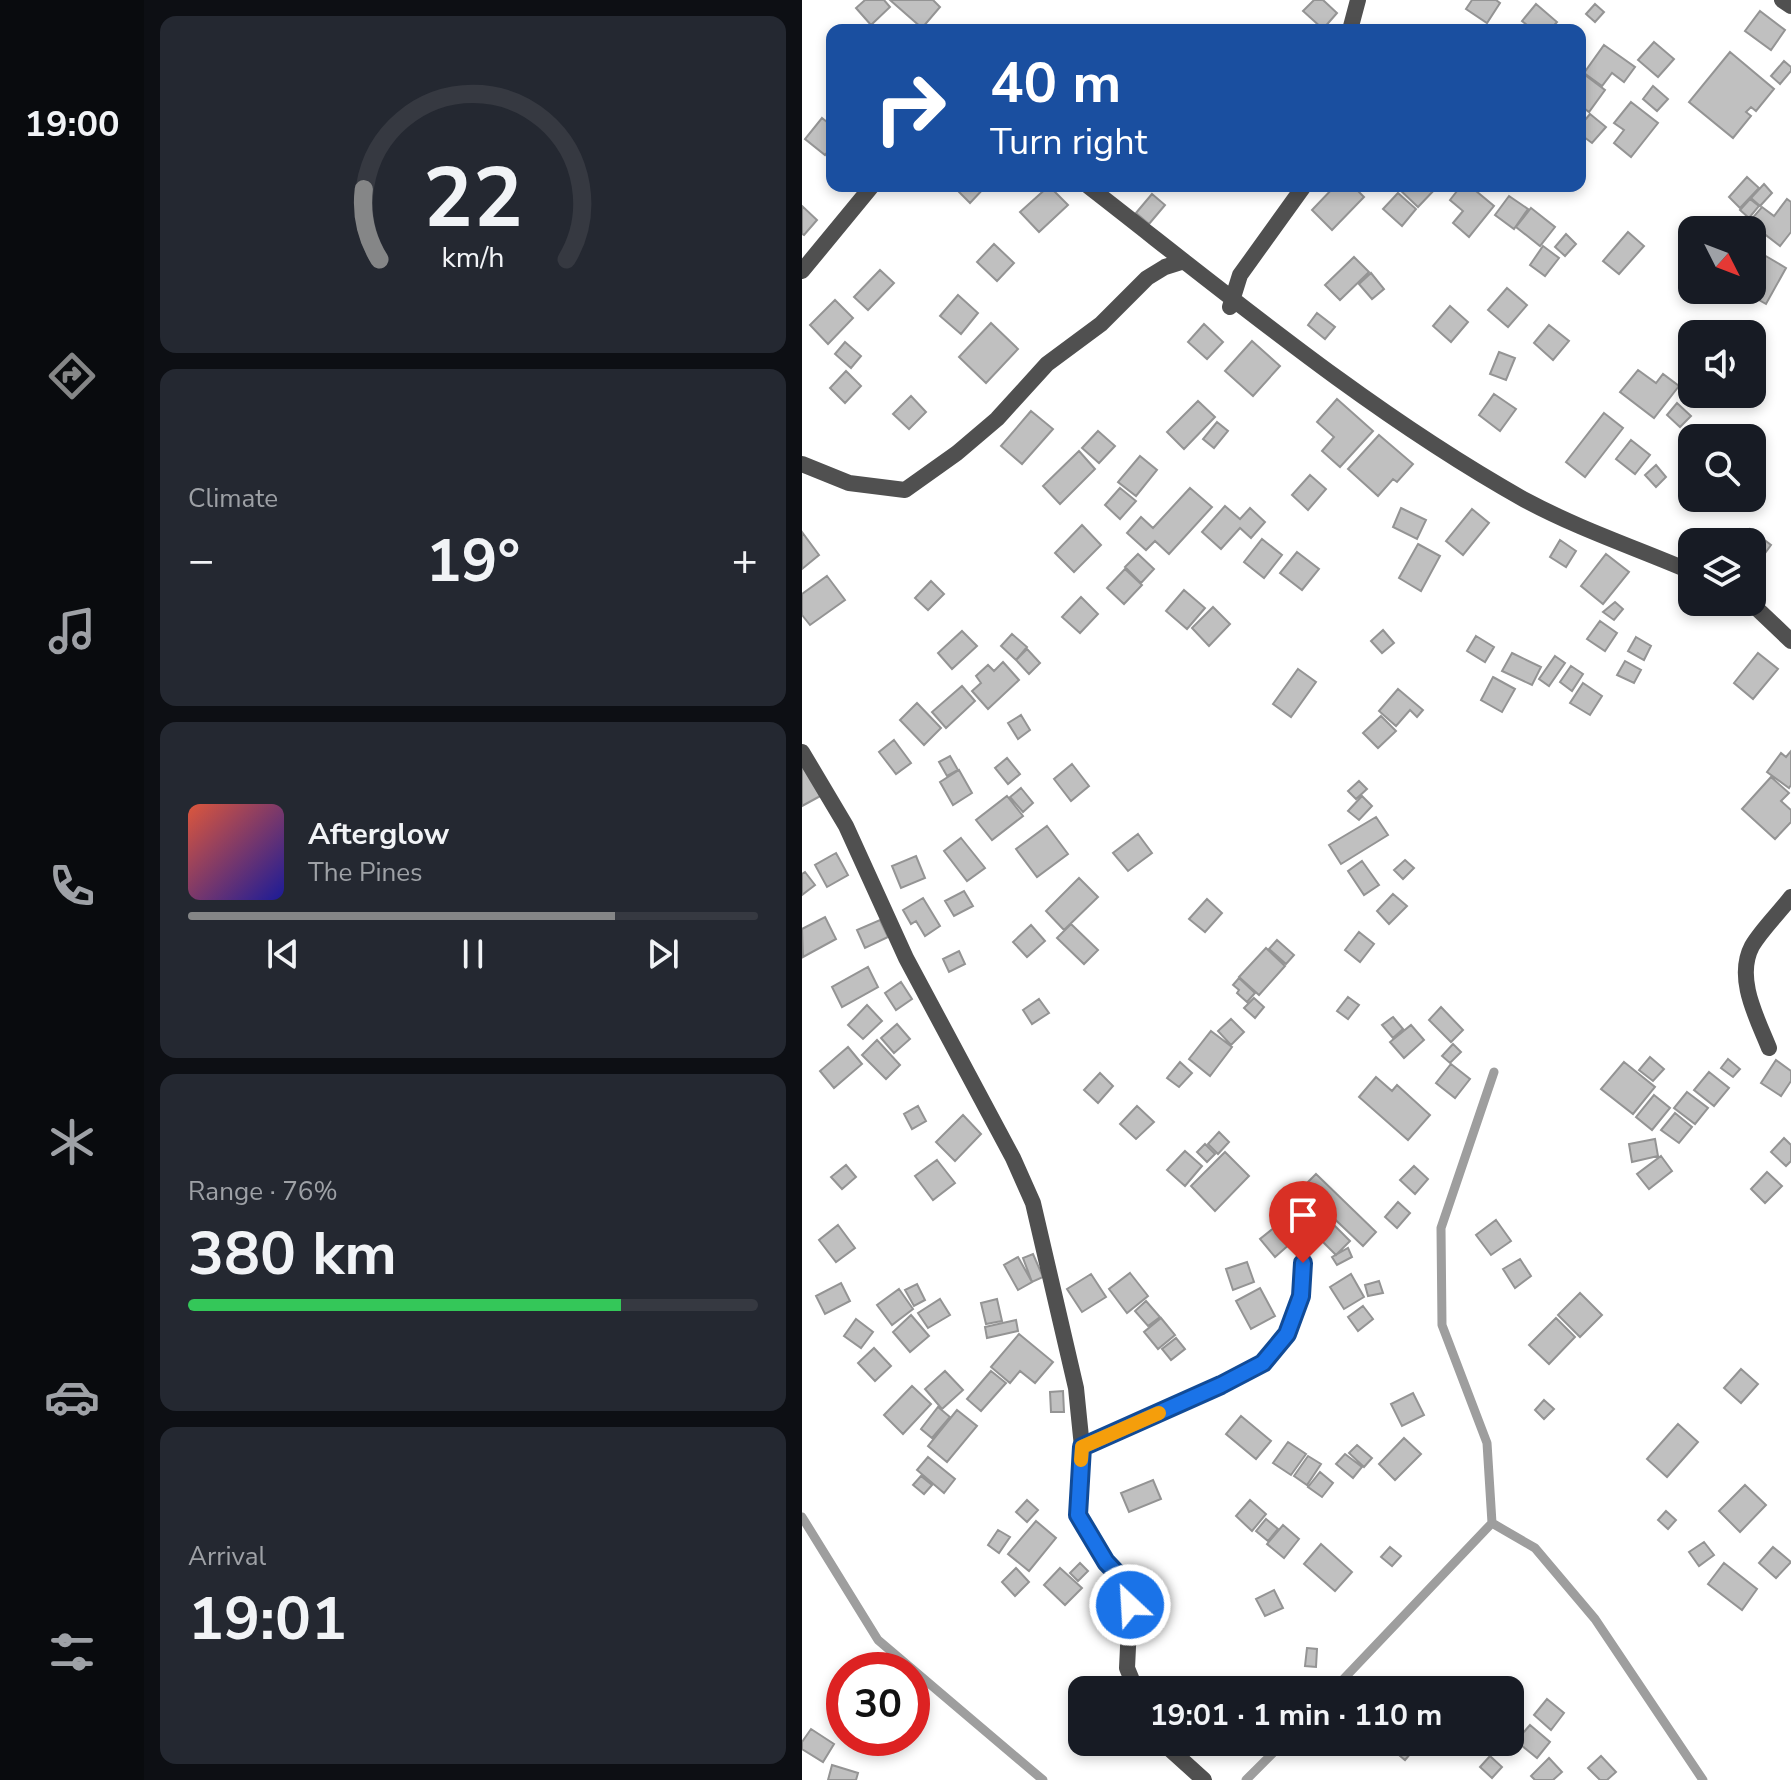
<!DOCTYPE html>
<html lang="en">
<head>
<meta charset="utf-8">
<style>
  :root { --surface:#171b24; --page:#242831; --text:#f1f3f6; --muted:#9ea1a6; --line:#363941; --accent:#858687 }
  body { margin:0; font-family:"Nunito Sans",sans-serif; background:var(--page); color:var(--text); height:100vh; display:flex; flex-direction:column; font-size:30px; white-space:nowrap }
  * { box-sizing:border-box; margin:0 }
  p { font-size:26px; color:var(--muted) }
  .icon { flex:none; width:44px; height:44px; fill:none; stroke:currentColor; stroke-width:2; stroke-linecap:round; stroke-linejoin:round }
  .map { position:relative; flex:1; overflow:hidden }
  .side { display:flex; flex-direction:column; gap:16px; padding:16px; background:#0d0f14; width:658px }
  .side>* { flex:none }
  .guide { position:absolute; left:24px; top:24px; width:760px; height:168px; border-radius:16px; box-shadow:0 4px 12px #0003; background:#1a4fa0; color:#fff; overflow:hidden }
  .needle { width:52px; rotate:132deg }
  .fabs { position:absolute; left:876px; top:216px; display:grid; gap:16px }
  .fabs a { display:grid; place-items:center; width:88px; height:88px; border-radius:16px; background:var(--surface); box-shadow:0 4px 12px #0003; font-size:40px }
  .speed { position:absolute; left:24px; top:1652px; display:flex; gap:16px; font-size:40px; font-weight:700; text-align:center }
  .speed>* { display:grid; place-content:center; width:104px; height:104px; border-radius:50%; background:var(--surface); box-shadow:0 4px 12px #0003; line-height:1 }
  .speed .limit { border:12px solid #d22; background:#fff; color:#111 }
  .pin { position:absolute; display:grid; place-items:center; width:68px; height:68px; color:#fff; margin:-82px -34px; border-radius:50% 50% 50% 0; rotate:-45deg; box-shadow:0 0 8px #0007 }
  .pin .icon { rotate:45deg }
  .me { position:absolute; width:88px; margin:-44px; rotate:335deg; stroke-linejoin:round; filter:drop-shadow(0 0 6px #0008) }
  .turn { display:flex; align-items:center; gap:28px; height:168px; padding:0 32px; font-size:36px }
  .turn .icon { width:104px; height:104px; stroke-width:2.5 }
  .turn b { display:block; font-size:56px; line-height:68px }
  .big { font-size:60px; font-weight:700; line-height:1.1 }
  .side .card { flex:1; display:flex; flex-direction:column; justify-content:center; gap:12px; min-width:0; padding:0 28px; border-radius:16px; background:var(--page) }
  .side .dial { align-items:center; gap:0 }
  .dial svg { height:208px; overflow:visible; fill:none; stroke:var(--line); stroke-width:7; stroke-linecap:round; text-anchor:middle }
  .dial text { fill:var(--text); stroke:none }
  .song { display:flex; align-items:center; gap:24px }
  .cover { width:96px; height:96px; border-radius:12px; background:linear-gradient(135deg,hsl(10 70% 55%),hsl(240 70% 35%)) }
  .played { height:8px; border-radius:4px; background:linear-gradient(90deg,var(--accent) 75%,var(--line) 75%) }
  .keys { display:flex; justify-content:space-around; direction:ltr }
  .heat { display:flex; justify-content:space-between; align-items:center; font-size:44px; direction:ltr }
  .charge { height:12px; border-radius:6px; background:linear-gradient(90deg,#34c759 76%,var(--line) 0) }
  .trip { position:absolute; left:266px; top:1676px; width:456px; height:80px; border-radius:16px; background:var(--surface); box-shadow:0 4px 12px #0003; font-weight:700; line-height:80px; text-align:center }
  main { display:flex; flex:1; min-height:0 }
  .tab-bar { display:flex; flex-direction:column; width:144px; justify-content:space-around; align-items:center; background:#090b0e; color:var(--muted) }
  .tab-bar .icon { width:56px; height:56px }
  .tab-bar .on { color:var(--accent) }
  .tab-bar b { font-size:36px; color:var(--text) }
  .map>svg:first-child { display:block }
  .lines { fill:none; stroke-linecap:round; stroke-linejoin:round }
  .stream { stroke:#9e9e9e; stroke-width:9 }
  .building { fill:#c0c0c0; stroke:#949494; stroke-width:2 }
  .street { stroke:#505050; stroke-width:16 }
  .route-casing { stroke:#114b97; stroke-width:20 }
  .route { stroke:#1a73e8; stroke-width:14 }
  .slow { stroke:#f59e0b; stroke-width:14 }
</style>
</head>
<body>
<main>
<nav class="tab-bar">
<b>19:00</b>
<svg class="icon on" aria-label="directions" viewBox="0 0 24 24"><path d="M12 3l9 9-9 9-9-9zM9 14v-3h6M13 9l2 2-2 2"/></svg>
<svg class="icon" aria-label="music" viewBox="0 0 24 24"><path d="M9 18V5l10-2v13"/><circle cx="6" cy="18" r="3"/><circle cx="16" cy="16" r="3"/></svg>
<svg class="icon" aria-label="phone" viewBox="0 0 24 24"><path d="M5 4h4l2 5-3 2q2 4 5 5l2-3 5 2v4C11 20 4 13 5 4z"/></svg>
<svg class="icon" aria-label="climate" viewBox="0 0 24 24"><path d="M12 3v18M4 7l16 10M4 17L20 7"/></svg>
<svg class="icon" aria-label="car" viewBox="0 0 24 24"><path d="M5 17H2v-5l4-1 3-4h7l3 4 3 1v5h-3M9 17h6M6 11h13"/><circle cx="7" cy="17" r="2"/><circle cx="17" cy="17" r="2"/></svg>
<svg class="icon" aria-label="filters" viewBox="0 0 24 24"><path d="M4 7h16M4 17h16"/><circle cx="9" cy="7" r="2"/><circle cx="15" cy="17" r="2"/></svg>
</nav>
<section class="side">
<div class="card dial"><svg viewBox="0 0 100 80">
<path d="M14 69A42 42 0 1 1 86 69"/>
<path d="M14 69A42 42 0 0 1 8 42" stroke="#858687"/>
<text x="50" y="56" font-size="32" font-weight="700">22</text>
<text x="50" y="72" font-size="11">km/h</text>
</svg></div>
<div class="card"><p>Climate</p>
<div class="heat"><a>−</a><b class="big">19°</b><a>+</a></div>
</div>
<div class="card">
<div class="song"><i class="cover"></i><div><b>Afterglow</b><p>The Pines</p></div></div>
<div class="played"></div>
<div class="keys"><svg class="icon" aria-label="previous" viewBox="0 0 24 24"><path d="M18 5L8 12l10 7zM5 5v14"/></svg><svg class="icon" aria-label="pause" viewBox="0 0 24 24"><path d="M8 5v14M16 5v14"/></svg><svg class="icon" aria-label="next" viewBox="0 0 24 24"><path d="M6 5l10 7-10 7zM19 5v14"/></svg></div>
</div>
<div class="card"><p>Range · 76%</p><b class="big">380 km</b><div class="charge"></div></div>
<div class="card"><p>Arrival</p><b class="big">19:01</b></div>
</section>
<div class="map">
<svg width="989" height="1780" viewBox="0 0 989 1780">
  <rect width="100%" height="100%" fill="#fff"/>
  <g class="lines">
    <path class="stream" d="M0 1517 76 1640 241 1780
      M690 1523 685 1443 640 1325 639 1228 692 1072
      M531 1690 690 1523 733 1548 793 1619 901 1780
      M444 1780 482 1742"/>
  </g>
  <path class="building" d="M63 0H82L88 7 69 25 54 8Z
    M88 0H131L138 7 120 28Z
    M512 0H521L535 13 521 29 501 11Z
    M670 0H694L698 3 685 23 664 9Z
    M734 4 755 22 748 30H731L720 21Z
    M793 4 802 12 793 22 784 14Z
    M958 11 983 30 969 50 943 31Z
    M852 42 872 59 856 77 836 60Z
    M802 45 833 67 822 82 810 73 800 86 782 73Z
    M928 52 972 89 954 111 949 107 944 112 949 116 931 138 887 102Z
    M982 61 989 67V71L978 84 969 76Z
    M783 75 803 90 787 112 778 105V81Z
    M851 86 866 99 855 111 841 99Z
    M829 102 856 123 829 157 812 143 822 130 812 123Z
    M788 114 804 127 790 143 778 134V126Z
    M20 118 30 126V146L23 155 3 139Z
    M945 177 957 188 938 208 927 197Z
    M962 184 970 193 958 206 949 198Z
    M158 186H184L168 203 155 190Z
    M247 186 266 205 237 232 218 212Z
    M533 186H551L562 197 530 230 510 210Z
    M601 186H636L616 207 598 190Z
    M659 186H668L692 206 667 237 651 223 661 211 648 200Z
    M596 193 614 209 600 226 581 209Z
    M350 194 363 205 347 224 334 213Z
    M707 196 726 209 712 229 693 215Z
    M948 199 957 206 947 218 938 210Z
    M985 199 989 202V232L978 246 947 222 960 207 972 216Z
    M0 206 15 220 2 235 0 234Z
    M729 208 753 227 738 246 714 227Z
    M826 232 842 246 817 274 801 261Z
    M764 234 774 244 763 256 753 247Z
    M192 244 212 263 195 281 175 262Z
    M741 246 757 258 743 276 728 265Z
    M962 255 984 268 964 304 941 291 950 290V276Z
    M552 257 567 272 538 300 523 285Z
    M78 270 92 283 66 310 52 297Z
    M569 273 582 289 570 299 557 284Z
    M705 288 725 305 706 327 686 310Z
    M156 295 176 313 159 334 138 316Z
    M33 300 51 318 26 344 8 325Z
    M648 306 666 322 649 342 631 326Z
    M515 313 533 327 523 339 506 325Z
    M189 323 216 349 184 383 157 357Z
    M402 324 421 342 405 359 386 342Z
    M747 325 767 341 751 360 732 343Z
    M450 341 478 366 451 396 423 371Z
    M43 342 59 356 49 368 33 354Z
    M697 352 713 358 704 380 688 374Z
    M836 370 854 383 861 374 877 386 852 418 818 392Z
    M44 371 59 386 43 403 28 388Z
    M692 394 714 409 698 431 677 415Z
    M109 396 124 412 107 429 91 414Z
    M535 399 571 431 538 467 520 451 532 437 515 422Z
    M396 401 413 417 382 449 365 432Z
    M875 403 889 416 878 427 865 415Z
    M229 411 251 429 220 464 199 446Z
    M802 413 821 428 783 477 764 462Z
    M415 422 426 431 412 448 401 439Z
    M296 431 313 446 297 463 280 448Z
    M577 435 611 464 595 482 591 479 576 496 546 469Z
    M829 440 848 455 833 474 814 459Z
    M277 451 293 469 258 504 241 486Z
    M338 456 355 470 334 496 316 482Z
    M854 465 864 477 854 487 843 475Z
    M508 475 524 489 506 510 490 495Z
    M318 488 334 501 318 519 303 505Z
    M388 488 410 507 367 554 353 541 344 550 325 533 339 517 351 528Z
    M423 506 438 519 448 508 463 522 449 538 438 528 419 549 400 532Z
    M599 508 624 520 615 539 591 527Z
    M670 509 687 523 661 555 644 541Z
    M280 525 299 545 272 572 253 553Z
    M948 529 969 545 950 571V542H939Z
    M0 532 17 555 0 569Z
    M460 539 480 555 462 578 442 562Z
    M758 540 774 551 764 567 748 557Z
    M616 544 638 556 619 591 597 578Z
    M495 552 517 569 500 590 478 573Z
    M336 554 352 569 339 583 323 567Z
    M804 554 827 572 801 604 779 586Z
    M323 569 340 585 322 604 305 588Z
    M25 576 43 600 8 625 0 615V594Z
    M129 581 142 594 126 610 113 598Z
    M382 590 403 608 385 629 364 611Z
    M279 597 296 614 278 633 260 617Z
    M813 602 821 609 812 620 801 612Z
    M411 607 428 624 407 646 390 628Z
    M798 621 815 633 803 651 785 639Z
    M581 630 592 643 580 653 569 641Z
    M160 631 175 646 150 669 136 653Z
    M210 634 225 647 214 660 199 646Z
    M674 636 692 647 683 662 665 651Z
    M834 637 849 646 842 660 826 651Z
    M225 649 238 663 227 674 214 660Z
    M710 653 739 667 730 685 700 671Z
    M956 653 976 669 951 699 932 683Z
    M753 656 763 663 747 686 737 679Z
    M823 661 839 670 832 683 815 675Z
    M201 662 217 680 186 709 170 691 179 683 174 676 186 665 192 671Z
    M769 666 781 674 770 691 758 682Z
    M496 669 514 682 489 717 471 704Z
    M691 677 713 689 700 712 679 700Z
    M781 683 800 696 788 715 768 703Z
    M160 686 173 701 144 728 130 712Z
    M596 689 621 710 615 717 608 710 594 726 577 711Z
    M115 703 139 728 122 745 98 720Z
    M219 715 228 730 216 739 206 723Z
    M579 716 594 731 576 748 561 733Z
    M92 740 109 763 94 774 77 752Z
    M989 751V785L987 788 965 772 979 753 984 757Z
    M148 756 156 770 145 776 137 762Z
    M205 758 218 774 206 784 193 768Z
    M270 764 287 786 269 801 252 779Z
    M6 765 22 794 0 806V768Z
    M157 770 170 793 151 805 138 782Z
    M969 777 987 793 979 801 989 810V822L973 839 940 809Z
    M557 781 565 789 554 799 546 791Z
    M219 788 231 803 221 812 208 797Z
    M205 796 221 816 190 840 174 820Z
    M560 796 570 806 557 820 546 811Z
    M574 817 586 835 539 864 527 845Z
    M245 826 266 854 235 877 214 849Z
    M336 834 350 853 326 871 311 853Z
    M159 838 183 868 165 881 142 851Z
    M34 853 46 875 25 887 13 865Z
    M114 856 123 878 99 888 90 866Z
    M603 860 612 868 601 879 592 870Z
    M560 861 577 885 562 895 546 871Z
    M3 872 13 885 0 895V874Z
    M277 878 296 897 262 930 244 911Z
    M162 891 171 906 152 916 143 901Z
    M591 894 605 906 587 924 575 911Z
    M121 898 138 926 123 936 114 921 109 924 101 910Z
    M405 899 420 913 403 932 387 919Z
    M23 917 34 939 1 957 0 929Z
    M78 920 86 937 63 948 55 930Z
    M269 924 296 950 282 964 255 938Z
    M229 925 243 941 225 957 211 942Z
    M557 932 572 944 558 962 543 950Z
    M475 940 492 955 484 964 467 949Z
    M464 948 483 966 457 995 437 977Z
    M157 951 163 964 147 972 141 959Z
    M66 967 76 987 40 1007 30 987Z
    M437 978 453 993 445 1002 435 993 437 990 431 985Z
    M99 982 110 999 94 1010 83 993Z
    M546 997 557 1005 546 1019 535 1011Z
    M452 998 462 1007 453 1018 442 1008Z
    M237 999 247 1013 230 1024 221 1010Z
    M65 1005 80 1021 61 1039 46 1025Z
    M639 1007 661 1030 649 1042 627 1020Z
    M591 1017 601 1029 591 1038 580 1025Z
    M429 1019 442 1032 429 1045 416 1031Z
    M95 1024 108 1039 92 1053 79 1038Z
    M609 1025 622 1040 602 1058 588 1042Z
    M409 1031 430 1047 408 1076 387 1059Z
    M75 1040 98 1065 84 1079 60 1055Z
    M651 1044 659 1052 648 1063 640 1056Z
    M46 1047 60 1064 32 1088 18 1071Z
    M848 1057 862 1069 851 1081 837 1070Z
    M926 1059 938 1069 931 1077 919 1068Z
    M974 1060 989 1071V1081L979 1096 959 1083Z
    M378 1062 390 1073 377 1087 365 1078Z
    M822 1062 853 1087 831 1114 799 1089Z
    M649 1064 668 1079 653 1098 634 1083Z
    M907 1072 927 1088 912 1106 892 1090Z
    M298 1073 311 1086 296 1103 282 1090Z
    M574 1077 590 1091 595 1085 628 1115 606 1140 557 1097Z
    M885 1092 906 1108 893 1124 872 1108Z
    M852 1095 868 1108 850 1130 834 1117Z
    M116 1106 124 1121 110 1129 102 1114Z
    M335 1106 352 1122 334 1139 318 1124Z
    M873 1113 890 1127 877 1143 859 1130Z
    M161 1115 179 1134 153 1161 134 1142Z
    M417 1132 427 1142 416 1154 406 1144Z
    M982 1138 989 1145V1161L984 1166 969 1152Z
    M853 1139 856 1156 830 1162 827 1144Z
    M403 1144 413 1154 405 1162 395 1152Z
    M383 1151 400 1166 383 1186 365 1170Z
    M423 1152 447 1176 413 1211 389 1186Z
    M859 1156 870 1171 847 1189 835 1174Z
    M135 1160 153 1183 131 1200 113 1176Z
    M44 1165 54 1177 40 1189 29 1177Z
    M612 1166 626 1179 613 1194 598 1180Z
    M965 1172 980 1186 963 1203 949 1189Z
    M514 1174 574 1232 561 1246 500 1188Z
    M501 1200 511 1214 495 1227 484 1213Z
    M596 1202 608 1213 595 1228 583 1217Z
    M521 1214 548 1241 534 1255 507 1228Z
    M483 1219 497 1236 473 1257 458 1239Z
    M694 1220 709 1241 689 1255 674 1235Z
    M36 1225 53 1248 34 1262 17 1240Z
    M546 1248 550 1257 535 1265 530 1257Z
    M231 1254 241 1277 230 1282 221 1258Z
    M216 1257 230 1282 216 1290 202 1265Z
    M718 1259 729 1276 713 1288 701 1269Z
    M445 1262 452 1282 431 1290 424 1269Z
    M328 1273 346 1296 325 1313 307 1289Z
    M289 1274 304 1297 280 1312 265 1289Z
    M549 1274 562 1297 542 1309 528 1287Z
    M577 1281 581 1293 566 1296 563 1285Z
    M39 1283 48 1301 23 1314 14 1296Z
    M115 1284 123 1300 112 1306 103 1290Z
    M458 1288 473 1316 449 1329 434 1301Z
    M97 1289 111 1309 90 1325 75 1305Z
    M778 1293 800 1315 778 1337 756 1315Z
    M138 1299 148 1315 126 1328 116 1313Z
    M195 1299 200 1321 184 1324 179 1303Z
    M344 1301 358 1317 346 1326 333 1311Z
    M561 1306 571 1319 556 1331 546 1317Z
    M109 1315 127 1336 108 1352 91 1332Z
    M359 1318 373 1335 356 1349 342 1332Z
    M754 1318 773 1337 747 1364 727 1345Z
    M54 1319 71 1332 59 1348 42 1336Z
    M214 1320 216 1331 185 1338 183 1327Z
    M217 1334 251 1362 233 1383 218 1371 208 1383 189 1367Z
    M374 1338 383 1349 369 1360 360 1349Z
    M72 1348 89 1366 73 1381 56 1363Z
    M939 1369 956 1384 939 1403 922 1388Z
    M143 1371 161 1390 140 1409 123 1389Z
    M189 1371 204 1383 179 1411 165 1399Z
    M110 1386 129 1404 101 1434 82 1415Z
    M261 1391 262 1412H249L248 1392Z
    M611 1393 622 1415 600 1426 589 1404Z
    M742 1400 752 1409 742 1419 733 1410Z
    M136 1407 148 1417 130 1438 119 1429Z
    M155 1410 175 1426 145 1462 126 1446Z
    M439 1416 469 1441 454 1459 424 1434Z
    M876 1424 896 1442 865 1477 845 1459Z
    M602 1438 619 1454 593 1480 577 1464Z
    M486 1442 504 1454 489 1475 471 1463Z
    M555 1445 570 1458 562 1467 547 1453Z
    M543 1454 560 1467 551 1478 534 1464Z
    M506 1456 519 1464 505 1485 492 1476Z
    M126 1457 153 1479 142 1493 115 1470Z
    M518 1472 531 1483 520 1497 506 1487Z
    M119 1476 130 1485 122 1494 111 1485Z
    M351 1480 359 1499 327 1512 319 1493Z
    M943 1485 964 1505 938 1532 917 1511Z
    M225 1500 236 1510 225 1522 214 1512Z
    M448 1500 464 1514 450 1531 434 1516Z
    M864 1511 874 1520 866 1529 856 1520Z
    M464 1519 476 1529 466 1541 454 1531Z
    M234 1521 254 1538 227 1571 206 1554Z
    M481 1525 497 1539 482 1558 465 1544Z
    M196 1530 208 1537 197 1553 186 1545Z
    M902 1542 912 1555 897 1566 887 1552Z
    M519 1544 550 1572 533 1591 502 1564Z
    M588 1547 599 1556 590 1566 579 1557Z
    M971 1547 989 1562 974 1578 957 1563Z
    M278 1563 286 1571 276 1581 268 1573Z
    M922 1563 955 1589 940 1610 906 1584Z
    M214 1568 227 1582 213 1596 200 1582Z
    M258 1568 280 1588 263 1605 242 1585Z
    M472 1590 481 1608 463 1616 454 1599Z
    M505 1648 515 1649 514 1667 503 1666Z
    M745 1699 762 1713 749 1730 732 1715Z
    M728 1725 748 1742 735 1758 714 1741Z
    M9 1729 32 1744 21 1762 0 1749V1742Z
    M600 1742H612L616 1745 603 1760 592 1751Z
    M688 1756 700 1767 690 1778 678 1767Z
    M799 1756 814 1772 805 1780H798L786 1768Z
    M747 1758 760 1772 751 1780H733L729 1776Z
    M30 1765 56 1773 54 1780H26Z"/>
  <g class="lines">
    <path class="street" d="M980 0 989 6
      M548 30 556 0
      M286 186C425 294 569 414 723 500 777 529 834 548 890 572
      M0 271 70 186
      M428 307 438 275 502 186
      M0 464 47 483 103 490 155 453 195 419 245 364 299 324 345 278 363 267 382 261
      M948 602 989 641
      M0 752 44 826 104 958 211 1158 231 1203 274 1388 280 1447 276 1515 304 1562 324 1583 328 1605 325 1668 334 1690
      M967 1048C955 1018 933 978 950 946 960 929 977 913 989 897
      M280 1447 419 1385 461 1363 485 1334 499 1296 501 1263
      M360 1742 402 1780"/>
  </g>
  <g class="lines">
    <defs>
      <path id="route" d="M328 1605 324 1583 304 1562 276 1515 280 1447 419 1385 461 1363 485 1334 499 1296 501 1263"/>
    </defs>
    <use href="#route" class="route-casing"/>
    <use href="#route" class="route"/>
    <path class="slow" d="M279 1460 280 1447 357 1413"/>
  </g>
</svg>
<div class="fabs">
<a><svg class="needle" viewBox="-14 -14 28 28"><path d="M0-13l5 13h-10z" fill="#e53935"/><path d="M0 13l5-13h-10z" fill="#9ea1a6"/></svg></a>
<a><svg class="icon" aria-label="sound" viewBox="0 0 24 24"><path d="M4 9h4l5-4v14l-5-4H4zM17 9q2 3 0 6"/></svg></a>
<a><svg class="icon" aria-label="search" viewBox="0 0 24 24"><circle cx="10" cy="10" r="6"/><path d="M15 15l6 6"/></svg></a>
<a><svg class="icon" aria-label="layers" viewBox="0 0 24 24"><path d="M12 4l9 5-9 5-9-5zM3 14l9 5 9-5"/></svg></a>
</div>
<div class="speed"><div class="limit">30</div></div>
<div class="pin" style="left:501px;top:1263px;background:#d93025"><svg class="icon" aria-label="arrive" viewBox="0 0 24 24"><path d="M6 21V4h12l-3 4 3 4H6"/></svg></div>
<svg class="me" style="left:328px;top:1605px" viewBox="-20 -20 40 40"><circle r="17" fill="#1a73e8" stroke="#fff" stroke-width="3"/><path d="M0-11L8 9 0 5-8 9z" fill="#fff"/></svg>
<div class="trip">19:01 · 1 min · 110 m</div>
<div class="guide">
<div class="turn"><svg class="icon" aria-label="right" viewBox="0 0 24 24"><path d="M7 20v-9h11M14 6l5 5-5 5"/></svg><div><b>40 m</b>Turn right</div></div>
</div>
</div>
</main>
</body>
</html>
